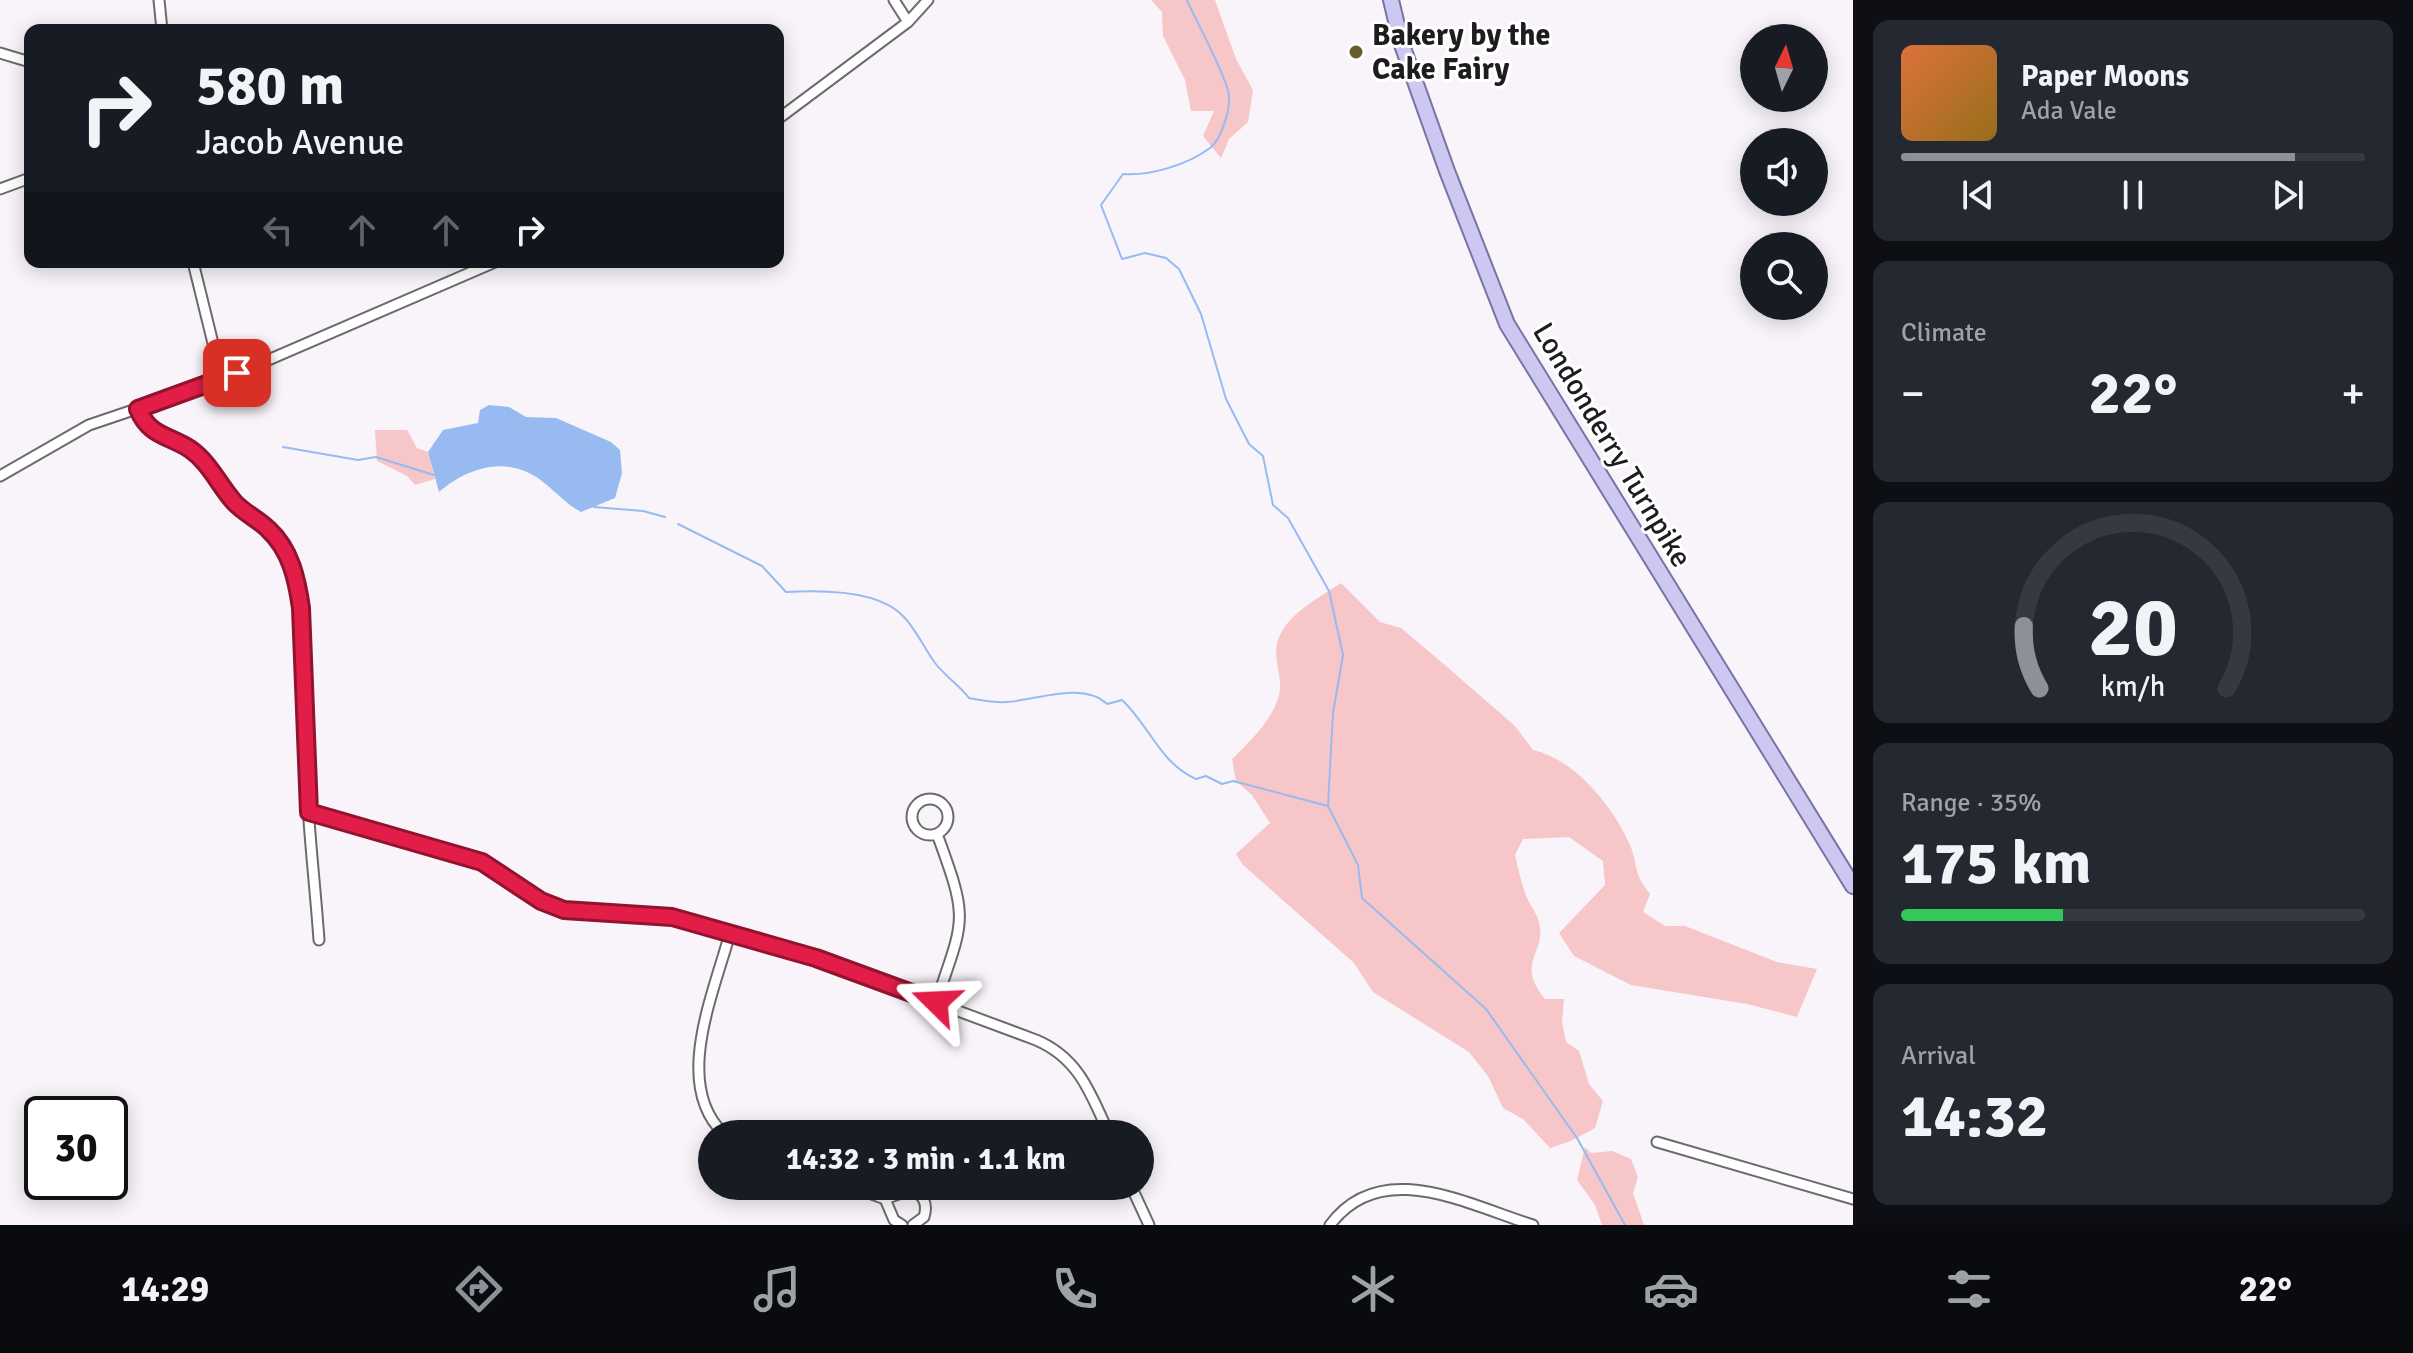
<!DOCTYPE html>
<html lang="en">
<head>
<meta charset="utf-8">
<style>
  :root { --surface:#171b24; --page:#242831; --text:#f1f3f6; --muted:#9ea1a6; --line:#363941; --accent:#8c9099 }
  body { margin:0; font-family:Signika,sans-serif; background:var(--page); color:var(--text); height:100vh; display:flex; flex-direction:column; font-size:30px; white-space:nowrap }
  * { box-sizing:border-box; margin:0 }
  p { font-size:26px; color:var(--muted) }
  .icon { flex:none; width:44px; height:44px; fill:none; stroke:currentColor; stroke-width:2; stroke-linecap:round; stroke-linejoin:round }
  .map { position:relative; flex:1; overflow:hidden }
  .details { display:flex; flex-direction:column; gap:20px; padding:20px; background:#0d0f14; width:560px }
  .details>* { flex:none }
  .banner { position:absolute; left:24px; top:24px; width:760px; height:244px; border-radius:16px; box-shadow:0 4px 20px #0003; background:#171b24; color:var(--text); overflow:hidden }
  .needle { width:52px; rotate:5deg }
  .controls { position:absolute; left:1740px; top:24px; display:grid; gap:16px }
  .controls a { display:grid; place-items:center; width:88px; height:88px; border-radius:50%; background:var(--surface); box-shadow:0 4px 20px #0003; font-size:40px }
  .speed { position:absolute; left:24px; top:1096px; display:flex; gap:16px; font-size:40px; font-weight:700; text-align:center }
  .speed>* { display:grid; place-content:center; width:104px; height:104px; border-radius:50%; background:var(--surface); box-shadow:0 4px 20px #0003; line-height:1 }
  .speed .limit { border:4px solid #111; border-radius:12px; background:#fff; color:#111 }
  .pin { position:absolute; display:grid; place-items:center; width:68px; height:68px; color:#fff; margin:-34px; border-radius:16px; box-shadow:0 4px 12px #0006 }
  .me { position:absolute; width:88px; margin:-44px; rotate:291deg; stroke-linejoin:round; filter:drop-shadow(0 0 6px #0008) }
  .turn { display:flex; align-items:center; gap:28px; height:168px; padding:0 40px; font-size:36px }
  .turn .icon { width:104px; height:104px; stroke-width:2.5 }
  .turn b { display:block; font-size:56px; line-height:68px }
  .lanes { display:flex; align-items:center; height:76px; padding:0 40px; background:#0003; justify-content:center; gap:40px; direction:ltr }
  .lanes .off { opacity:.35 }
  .big { font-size:60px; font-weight:800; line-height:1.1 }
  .details .tile { flex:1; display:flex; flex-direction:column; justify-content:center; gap:12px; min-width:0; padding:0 28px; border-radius:16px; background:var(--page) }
  .details .dial { align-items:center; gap:0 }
  .dial svg { height:208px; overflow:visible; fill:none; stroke:var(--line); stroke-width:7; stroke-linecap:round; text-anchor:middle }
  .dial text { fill:var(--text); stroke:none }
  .song { display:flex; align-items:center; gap:24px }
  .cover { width:96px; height:96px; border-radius:12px; background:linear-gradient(135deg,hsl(20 70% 55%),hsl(40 70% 35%)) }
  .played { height:8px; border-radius:4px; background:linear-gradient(90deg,var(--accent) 85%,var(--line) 85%) }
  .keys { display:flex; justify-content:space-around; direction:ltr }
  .heat { display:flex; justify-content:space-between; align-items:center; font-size:44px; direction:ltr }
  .charge { height:12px; border-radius:6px; background:linear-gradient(90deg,#34c759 35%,var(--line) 0) }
  .trip { position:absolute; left:698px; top:1120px; width:456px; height:80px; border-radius:40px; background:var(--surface); box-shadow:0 4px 20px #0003; font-weight:800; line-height:80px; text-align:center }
  .tabs { display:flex; height:128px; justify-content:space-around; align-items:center; background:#090b0e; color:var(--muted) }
  .tabs .icon { width:56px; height:56px }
  .tabs .on { color:var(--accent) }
  .tabs b { font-size:36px; color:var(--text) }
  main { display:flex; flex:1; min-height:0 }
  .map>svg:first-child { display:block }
  .green { fill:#f7c6c8 }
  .water { fill:#97baf1 }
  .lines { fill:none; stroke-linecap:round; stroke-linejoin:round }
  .stream { stroke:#97baf1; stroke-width:2 }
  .minor-casing { stroke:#6d6a6f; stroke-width:13 }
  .primary-casing { stroke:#7974a3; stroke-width:18 }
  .minor { stroke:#fff; stroke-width:9 }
  .primary { stroke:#ccc8f2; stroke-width:14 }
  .route-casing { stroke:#92132f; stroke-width:20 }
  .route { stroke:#e11d48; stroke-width:14 }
  .poi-dot { fill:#645e2b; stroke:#fff; stroke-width:3 }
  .labels { text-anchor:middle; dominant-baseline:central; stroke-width:6; stroke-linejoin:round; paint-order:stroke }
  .poi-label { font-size:30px; font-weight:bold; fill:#1e1c1f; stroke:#fff; text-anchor:start }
  .street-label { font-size:30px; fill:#1e1c1f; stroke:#fff }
</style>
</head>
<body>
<main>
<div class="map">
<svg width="1853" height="1225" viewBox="0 0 1853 1225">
  <rect width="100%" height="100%" fill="#f8f4fa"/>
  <path class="green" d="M1151 0H1215L1236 59 1253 90 1248 122 1229 139 1221 158 1203 136 1214 111H1191L1185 80 1163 36 1162 12Z
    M375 430H407L417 448 428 452 435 479 415 485 407 476 377 461Z
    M1341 583 1380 622 1401 628 1446 666 1515 726 1533 750C1574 759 1612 805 1629 843 1639 864 1631 870 1650 894L1643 912 1665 926H1685L1777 962 1817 969 1797 1017 1747 1004 1631 985 1574 956 1559 933 1605 885 1603 861 1569 837 1523 839 1515 855C1518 868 1521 881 1525 893 1529 905 1538 913 1540 927 1544 954 1516 964 1545 999H1564L1562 1022 1566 1042 1579 1051 1589 1084 1603 1101 1595 1128 1571 1141 1550 1148 1523 1119 1503 1108 1488 1076 1469 1052 1373 992 1354 963 1243 865 1236 854 1270 823 1252 795 1236 781 1232 759C1250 741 1282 712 1280 683 1279 666 1272 651 1280 635 1291 612 1320 597 1341 583Z
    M1585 1147 1591 1153 1612 1151 1631 1159 1638 1177 1633 1193 1644 1225H1602L1595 1205 1577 1180Z"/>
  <path class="water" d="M489 405 509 407 526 417 556 418 611 442 620 450 622 473 615 498 581 512C562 502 550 484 531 474 500 457 464 470 439 492L428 452 443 430 478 423 480 410Z"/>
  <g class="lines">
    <path class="stream" d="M1187 0C1195 19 1229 81 1229 97 1230 110 1221 140 1210 148 1187 165 1150 176 1123 174L1101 205 1122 259 1145 253 1166 258 1179 269 1201 314 1226 399 1249 444 1263 456 1273 505 1288 518 1329 591 1343 655 1333 713 1328 806 1358 865 1362 898 1486 1009 1577 1138 1625 1225
      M283 447 358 460 376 457 434 475
      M594 507 643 511 665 517
      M678 524 762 566 786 592C820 590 879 589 904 617 917 631 924 648 935 663 945 676 959 685 969 698 981 700 995 703 1007 702 1037 700 1083 681 1107 704L1122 700C1149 725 1160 763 1196 779L1206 776 1222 784 1233 781 1328 806"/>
    <defs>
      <path id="minor" d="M159 0 162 30
        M894 0 908 22
        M0 53 30 62
        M778 119 908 22 928 0
        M0 189 30 178
        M193 262 222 380
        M138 409C149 437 171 434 193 452 210 466 221 486 236 503 248 516 266 524 277 538 316 591 303 705 306 770 308 827 315 883 319 940
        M0 476 89 425 222 380 495 262
        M912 817a18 18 0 1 1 36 0a18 18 0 1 1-36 0Z
        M309 812 482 862 541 901 564 910 672 917 816 958 1036 1040C1079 1058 1091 1094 1109 1134
        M936 1002C965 917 969 921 937 834
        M724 1134C672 1085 714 993 730 933
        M1657 1142 1853 1199
        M849 1186 885 1199
        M1131 1186 1149 1225
        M902 1225 894 1220 885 1199 910 1190C924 1194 928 1204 924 1217L913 1225
        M1330 1225C1381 1156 1468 1205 1533 1225"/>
      <path id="primary" d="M1391 0 1401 42 1447 171 1507 324 1853 886"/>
    </defs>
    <use href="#minor" class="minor-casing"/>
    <use href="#primary" class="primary-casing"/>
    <use href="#minor" class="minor"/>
    <use href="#primary" class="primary"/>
  </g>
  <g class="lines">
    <defs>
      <path id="route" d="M237 373 138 409C149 436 168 435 190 449 209 462 219 485 234 502 244 513 258 519 268 529 291 550 297 580 301 608L309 812 482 862 541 901 564 910 672 917 816 958 936 1002"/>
    </defs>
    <use href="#route" class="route-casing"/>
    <use href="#route" class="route"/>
  </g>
  <circle class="poi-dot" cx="1356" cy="52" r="8"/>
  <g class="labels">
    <g class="poi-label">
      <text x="1372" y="35">Bakery by the<tspan x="1372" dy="34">Cake Fairy</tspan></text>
    </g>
    <g class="street-label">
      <text transform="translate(1612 445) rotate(59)">Londonderry Turnpike</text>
    </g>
  </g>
</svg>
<div class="controls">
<a><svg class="needle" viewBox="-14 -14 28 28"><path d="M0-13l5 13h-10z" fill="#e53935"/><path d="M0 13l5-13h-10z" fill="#9ea1a6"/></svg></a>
<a><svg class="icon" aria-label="sound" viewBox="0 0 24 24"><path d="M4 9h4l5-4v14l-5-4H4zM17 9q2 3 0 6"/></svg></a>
<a><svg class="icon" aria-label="search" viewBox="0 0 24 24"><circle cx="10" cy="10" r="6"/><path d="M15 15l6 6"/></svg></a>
</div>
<div class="speed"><div class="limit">30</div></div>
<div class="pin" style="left:237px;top:373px;background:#d93025"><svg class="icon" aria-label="arrive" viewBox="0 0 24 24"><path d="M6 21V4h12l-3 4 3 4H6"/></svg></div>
<svg class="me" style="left:936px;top:1002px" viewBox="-20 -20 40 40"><path d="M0-17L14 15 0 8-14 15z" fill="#e11d48" stroke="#fff" stroke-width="4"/></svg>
<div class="trip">14:32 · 3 min · 1.1 km</div>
<div class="banner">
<div class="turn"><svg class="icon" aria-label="right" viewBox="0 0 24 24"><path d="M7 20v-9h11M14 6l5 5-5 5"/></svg><div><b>580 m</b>Jacob Avenue</div></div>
<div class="lanes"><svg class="icon off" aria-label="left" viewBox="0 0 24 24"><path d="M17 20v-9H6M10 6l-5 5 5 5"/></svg><svg class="icon off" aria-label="ahead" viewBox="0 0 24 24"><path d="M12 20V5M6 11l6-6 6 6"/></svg><svg class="icon off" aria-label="ahead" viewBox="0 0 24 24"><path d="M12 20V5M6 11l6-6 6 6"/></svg><svg class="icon" aria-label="right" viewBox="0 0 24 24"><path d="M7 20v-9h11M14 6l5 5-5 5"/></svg></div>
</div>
</div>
<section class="details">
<div class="tile">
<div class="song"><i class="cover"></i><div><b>Paper Moons</b><p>Ada Vale</p></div></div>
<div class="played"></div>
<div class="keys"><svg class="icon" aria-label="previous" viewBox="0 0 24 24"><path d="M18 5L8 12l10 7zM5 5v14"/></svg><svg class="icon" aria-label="pause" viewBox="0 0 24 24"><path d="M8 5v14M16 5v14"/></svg><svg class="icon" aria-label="next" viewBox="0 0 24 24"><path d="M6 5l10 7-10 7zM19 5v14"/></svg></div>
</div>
<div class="tile"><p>Climate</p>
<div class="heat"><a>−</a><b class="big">22°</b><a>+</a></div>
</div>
<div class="tile dial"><svg viewBox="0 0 100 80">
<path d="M14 69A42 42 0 1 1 86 69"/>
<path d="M14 69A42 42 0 0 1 8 45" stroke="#8c9099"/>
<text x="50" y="56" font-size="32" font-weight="700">20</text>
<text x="50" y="72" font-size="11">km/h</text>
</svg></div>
<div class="tile"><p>Range · 35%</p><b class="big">175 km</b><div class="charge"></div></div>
<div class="tile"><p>Arrival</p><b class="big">14:32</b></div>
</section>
</main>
<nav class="tabs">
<b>14:29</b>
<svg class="icon on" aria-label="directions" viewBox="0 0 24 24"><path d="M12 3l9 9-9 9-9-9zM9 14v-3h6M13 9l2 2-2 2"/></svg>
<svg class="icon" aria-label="music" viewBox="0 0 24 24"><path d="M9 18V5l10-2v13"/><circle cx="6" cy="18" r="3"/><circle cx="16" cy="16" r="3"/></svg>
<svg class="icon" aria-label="phone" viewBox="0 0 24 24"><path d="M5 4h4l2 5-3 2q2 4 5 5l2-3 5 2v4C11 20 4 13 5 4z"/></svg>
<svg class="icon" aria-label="climate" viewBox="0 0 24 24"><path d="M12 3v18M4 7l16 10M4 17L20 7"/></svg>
<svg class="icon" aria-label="car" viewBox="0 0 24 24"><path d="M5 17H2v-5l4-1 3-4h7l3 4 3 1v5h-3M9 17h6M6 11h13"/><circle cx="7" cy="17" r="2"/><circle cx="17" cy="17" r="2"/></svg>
<svg class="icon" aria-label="filters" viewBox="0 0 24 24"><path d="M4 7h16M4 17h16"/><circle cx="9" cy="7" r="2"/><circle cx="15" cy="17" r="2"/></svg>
<b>22°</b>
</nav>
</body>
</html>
